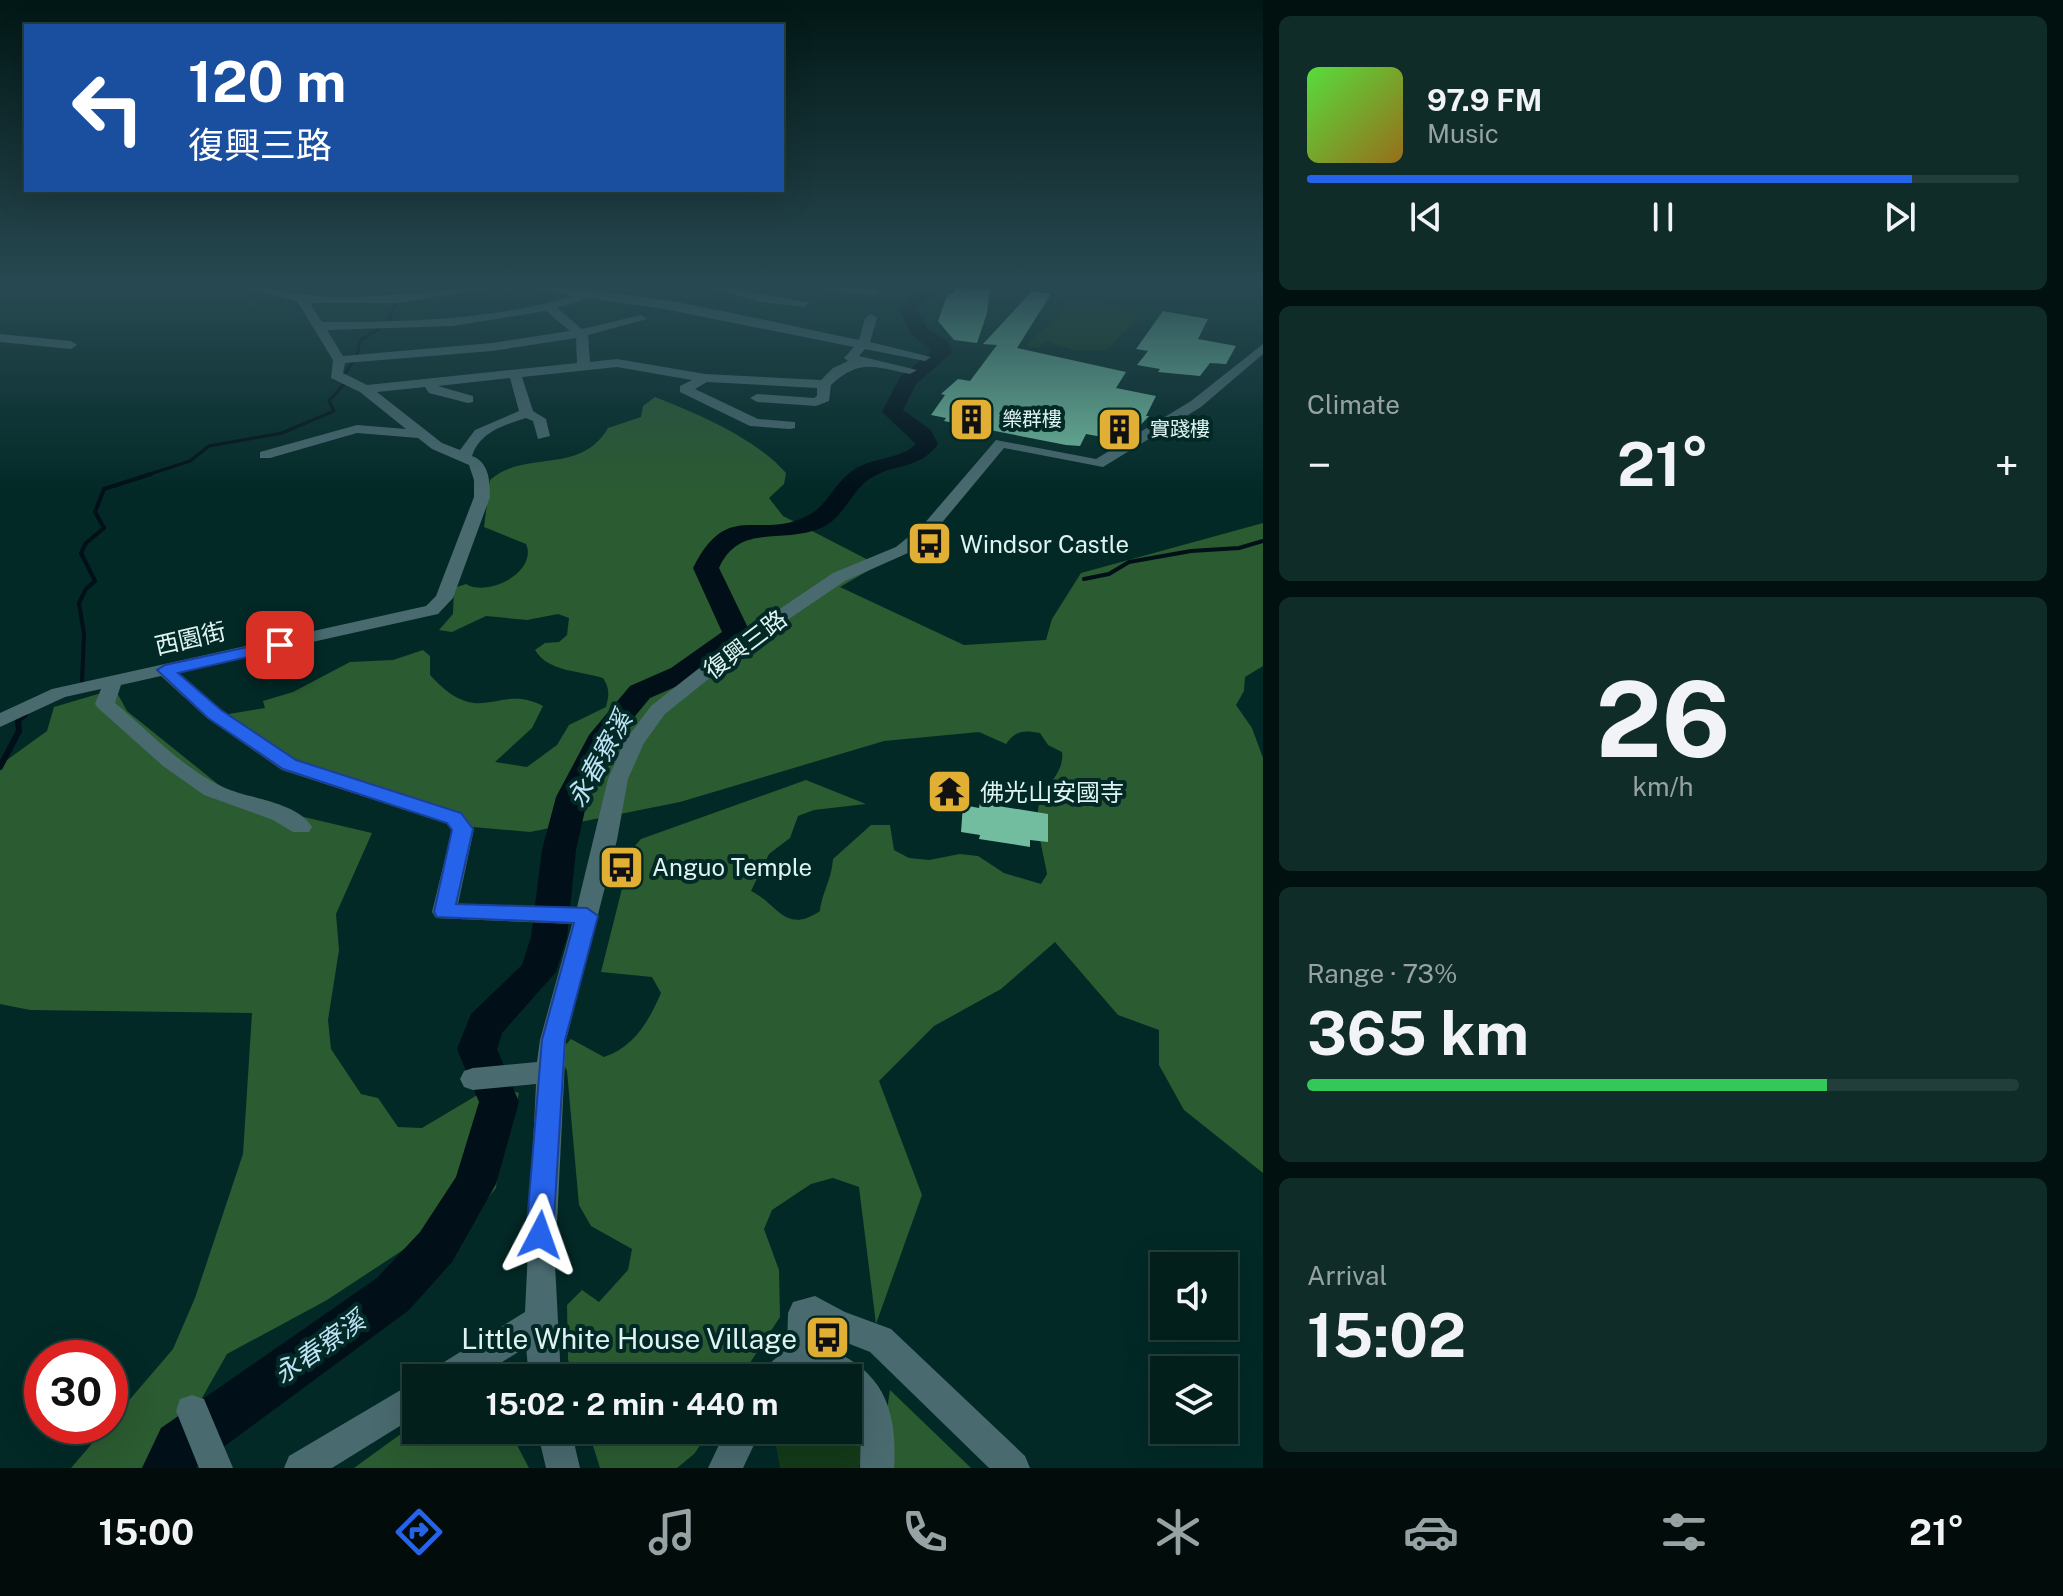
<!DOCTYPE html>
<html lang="en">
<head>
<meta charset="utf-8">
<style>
  :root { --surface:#021f1c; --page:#102c29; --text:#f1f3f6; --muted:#96a2a3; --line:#233d3b; --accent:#2563eb }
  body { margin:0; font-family:"Public Sans","Noto Sans TC",sans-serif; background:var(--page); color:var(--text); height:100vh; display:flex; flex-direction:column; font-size:30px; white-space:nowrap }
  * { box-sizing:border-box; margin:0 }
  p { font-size:26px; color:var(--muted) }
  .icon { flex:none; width:44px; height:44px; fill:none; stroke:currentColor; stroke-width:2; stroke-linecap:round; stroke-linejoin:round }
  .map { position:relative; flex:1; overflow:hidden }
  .sheet { display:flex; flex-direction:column; gap:16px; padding:16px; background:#01110f; width:800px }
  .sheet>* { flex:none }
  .guide { position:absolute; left:24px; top:24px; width:760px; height:168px; border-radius:0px; box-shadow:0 8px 32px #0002,0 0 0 2px var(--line); background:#1a4fa0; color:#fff; overflow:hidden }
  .tools { position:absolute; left:1150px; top:1252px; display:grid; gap:16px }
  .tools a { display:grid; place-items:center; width:88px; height:88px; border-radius:0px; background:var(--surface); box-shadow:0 8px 32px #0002,0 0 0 2px var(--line); font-size:40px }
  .speed { position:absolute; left:24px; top:1340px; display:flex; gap:16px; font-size:40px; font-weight:700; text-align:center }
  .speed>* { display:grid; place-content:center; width:104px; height:104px; border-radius:50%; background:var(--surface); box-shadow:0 8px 32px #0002,0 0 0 2px var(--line); line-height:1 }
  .speed .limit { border:12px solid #d22; background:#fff; color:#111 }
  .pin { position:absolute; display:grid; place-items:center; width:68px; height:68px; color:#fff; margin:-34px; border-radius:16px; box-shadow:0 4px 12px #0006 }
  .me { position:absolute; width:88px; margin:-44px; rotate:4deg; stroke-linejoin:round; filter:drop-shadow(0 0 6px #0008) }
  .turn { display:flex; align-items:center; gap:28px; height:168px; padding:0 32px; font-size:36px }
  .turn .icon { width:104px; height:104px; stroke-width:2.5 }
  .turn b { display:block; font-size:56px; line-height:68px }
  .big { font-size:60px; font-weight:700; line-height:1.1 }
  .sheet .widget { flex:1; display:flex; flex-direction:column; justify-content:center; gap:12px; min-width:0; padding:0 28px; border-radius:12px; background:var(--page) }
  .sheet .dial { align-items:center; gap:0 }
  .dial b { font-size:104px; line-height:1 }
  .song { display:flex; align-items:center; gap:24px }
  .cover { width:96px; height:96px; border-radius:12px; background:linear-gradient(135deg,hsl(110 70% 55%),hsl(40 70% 35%)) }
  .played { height:8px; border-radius:4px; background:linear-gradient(90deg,var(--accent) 85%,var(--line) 85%) }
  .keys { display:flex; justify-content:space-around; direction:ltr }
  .heat { display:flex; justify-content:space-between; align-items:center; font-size:44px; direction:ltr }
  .charge { height:12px; border-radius:6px; background:linear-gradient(90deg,#34c759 73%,var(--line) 0) }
  .trip { position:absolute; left:402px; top:1364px; width:460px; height:80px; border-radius:0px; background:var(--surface); box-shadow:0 8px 32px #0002,0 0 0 2px var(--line); font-weight:700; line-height:80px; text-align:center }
  .tab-bar { display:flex; height:128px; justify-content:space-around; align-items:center; background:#010c0b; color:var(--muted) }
  .tab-bar .icon { width:56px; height:56px }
  .tab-bar .on { color:var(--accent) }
  .tab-bar b { font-size:36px; color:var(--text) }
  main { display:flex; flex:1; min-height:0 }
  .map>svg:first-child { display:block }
  .green { fill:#133a19 }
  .forest { fill:#2b5b31 }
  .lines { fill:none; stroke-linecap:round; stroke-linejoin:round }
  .stream-far2 { stroke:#000f18; stroke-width:3 }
  .stream-far1 { stroke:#000f18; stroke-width:4 }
  .stream { stroke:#000f18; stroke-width:6 }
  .river { fill:#000f18; fill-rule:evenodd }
  .building { fill:#72bc9f }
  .street { fill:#496a6f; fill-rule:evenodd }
  .route { fill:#2563eb; stroke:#184099; stroke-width:2 }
  .labels { text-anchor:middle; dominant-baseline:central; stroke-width:8; stroke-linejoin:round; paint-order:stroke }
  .far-poi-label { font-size:20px; fill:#dff3f1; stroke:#022926; text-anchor:start }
  .poi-label { font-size:24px; fill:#dff3f1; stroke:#022926; text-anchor:start }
  .street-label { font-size:24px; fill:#dff3f1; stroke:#022926 }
  .water-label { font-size:26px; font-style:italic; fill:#bee3f5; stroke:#022926 }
  .near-poi-label { font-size:28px; fill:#dff3f1; stroke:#022926; text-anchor:end }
</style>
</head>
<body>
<main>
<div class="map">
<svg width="1263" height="1468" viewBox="0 0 1263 1468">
  <rect width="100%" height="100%" fill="#022926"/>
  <path class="green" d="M1077 297 1090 298 1087 302 1121 307 1138 319 1106 350H1074L1045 341 1038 348 1027 345Z
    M848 1405 855 1407 865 1443 859 1468H780L774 1434 777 1430H848Z"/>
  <path class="forest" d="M655 397C696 413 757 439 786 473L784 484 769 498 783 516 878 565 840 587 964 645 1046 640 1052 619 1081 573 1263 523V666L1245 677 1244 691 1236 705 1252 728 1263 758V1173L1184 1110 1159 1065V1030L1118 1015 1055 942 1001 989 934 1026 879 1081 922 1195 876 1324 859 1187 833 1178 811 1184 772 1210 764 1229 779 1270 780 1317 740 1378H577L568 1360 567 1305 582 1290 599 1302 628 1270 632 1249 591 1226 579 1205 567 1071 558 1053 571 1039 604 1057C634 1047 649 1021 661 993L652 977 601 972 632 849 641 839 806 780 866 804 814 810 798 816 790 838 769 854 751 891C778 904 785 935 820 911 822 892 831 882 833 859L871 825H890L894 850 909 858 929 860 960 854 978 856 1004 873 1041 884 1047 874C1044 855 1036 829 1038 810 1041 787 1065 775 1062 752L1048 745 1040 733C1024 730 1016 730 1006 744L979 732 884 741 680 802 530 832 450 825 281 769 211 717 265 708 263 701 293 692 350 662 393 660 423 650 430 656V675C481 731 496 682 543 706L532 728 495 762 527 767 557 745 569 725 606 707C609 695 610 689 603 678 581 671 548 672 535 650L545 643 559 642 567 635 569 618 558 614 527 620 486 616 452 632 439 630 453 614 454 588 466 584C489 598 538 571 526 544L484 527 490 480C525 449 580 476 608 428L641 417 643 406Z
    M115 689 127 711 240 802 372 833 336 914 339 950 328 1020 331 1049 361 1094 378 1098 398 1127 422 1128 494 1085 519 1093 509 1130 495 1149 498 1167 496 1188 482 1205 461 1221 438 1227 327 1300 227 1354 186 1426 185 1468H71L173 1349 195 1298 243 1154 252 1013 30 1010 0 1004V765L47 731 54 707Z
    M890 1390 971 1468H878Z
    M416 1423V1430H509L529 1468H354Z
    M588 1430H711L694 1454 677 1468H600Z"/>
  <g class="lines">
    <path class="stream-far2" d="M144 476 190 461 209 446 282 433 334 411 329 401 348 380 344 375 357 356 360 341 388 323 402 288"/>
    <path class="stream-far1" d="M1084 579 1109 574 1129 562 1191 551 1239 548 1263 541
      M82 681 84 634 79 603 86 589 95 581 81 553 86 543 104 528 95 512 104 489 151 474
      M17 722 26 715"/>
    <path class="stream" d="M0 767 19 731 18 720"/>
    <path class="river" d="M919 288H937L917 310 927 328 948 342 952 353 916 384 903 410 931 430 938 444C920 470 892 463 868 480 850 493 843 519 821 528 781 545 740 522 719 568L751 634 691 680 650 698 617 738 588 797 576 850 567 937 556 972 502 1033 497 1049 519 1102 496 1184 452 1262 409 1310 195 1468H142L161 1428 377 1278 420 1232 456 1177 479 1102 457 1049 471 1014 522 965 531 937 542 850 556 797 589 735 630 686 671 668 722 632 693 568C728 498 758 541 807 516 828 506 835 481 855 469 874 457 899 460 916 444L882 412 900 377 932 351 912 335 899 309Z"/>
  </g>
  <path class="building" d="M955 288 990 290 987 313 977 343 954 340 938 321 948 293H954Z
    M1032 291 1051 294 1017 348 1126 372 1116 388 1156 396 1146 416H1149L1135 431 1130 430 1119 440 1086 434 1080 446 1066 445 944 421 946 418 931 415 945 395 941 394 958 379 970 381 997 345 983 344Z
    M1163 311 1208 319 1198 339 1236 346 1226 364 1210 363 1200 376 1158 372 1160 369 1137 365 1148 351 1136 349Z
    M980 803 1048 814V842L1030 840V847L979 839 980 835 961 832 963 805 979 808Z"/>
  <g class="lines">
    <path class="street" d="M249 288 339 298 488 288 397 303H310L322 322C407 322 492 320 574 296L535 288C643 288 753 319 859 340L865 318 871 314 877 318 870 342 931 357 925 361 865 349 859 356 917 370 910 374C875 367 860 358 831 385L829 401 816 406 757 402 750 398 757 394 814 398 817 396V388L707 382 695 389 758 419 795 422V428L790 429 750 426 680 392V386L692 380 617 367 522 377 533 411 546 419 550 436 538 439 533 421 526 418C504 425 480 432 472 456 489 462 490 481 490 497L453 598 438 614 178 672 221 710 296 760 462 813 474 829 458 904 577 907 608 779 624 742 651 706 740 636 833 573 896 547 923 525 996 440 1096 459 1191 401 1263 344V354L1201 407 1103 467 1004 448 935 531 908 553 845 581 752 644 665 714 644 743 628 779 617 840 566 1040 555 1264 561 1378H529L526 1347 477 1378H431L436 1367 525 1312 536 1084 473 1090 464 1087 460 1079 464 1071 473 1068 537 1062 540 1040 572 924 436 918 432 912 452 830 446 823 282 770 207 718 161 676 121 685 115 703C149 731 182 768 223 787 248 799 296 801 312 827L309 832H293L273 820 204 795 163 766 98 708 95 704 101 689 65 697 0 727V713L52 689 426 606 436 596 474 497V480L469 465 432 449 418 438 357 433 270 458H260V452L357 425 406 429 360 392 331 378 333 360 297 301ZM588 298 664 309 854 347 844 358 848 361 833 368 821 380 705 374 617 359 590 362 588 335 647 319 641 315 582 329 557 308ZM546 311 570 331 492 343 343 356 327 330 452 326ZM576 338 577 363 367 385 343 373 345 363 492 351ZM510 378 519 411 475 430 460 450 442 443 377 392 425 387 429 393 468 403 473 402V396L438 386Z
      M710 288H729L810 303 804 307 761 302Z
      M824 288H865L880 292 874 295 830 291Z
      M0 334 71 341 77 345 71 349 0 342Z
      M815 1296 845 1312 891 1329 1025 1456 1030 1468H989L870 1352 819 1332V1345C881 1367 898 1405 894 1468H860L861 1425 858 1412 848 1398V1378H821L807 1372 801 1378H761L766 1367 787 1348 788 1313 793 1302Z
      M416 1381V1416L332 1468H284L289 1456Z
      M192 1395 204 1399 233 1468H199L176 1411 180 1399Z
      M537 1430H571L580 1468H546Z
      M726 1430H761L743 1468H708Z"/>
  </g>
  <linearGradient id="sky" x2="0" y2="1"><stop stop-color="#011715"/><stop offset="0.58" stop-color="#284952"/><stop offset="1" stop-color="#284952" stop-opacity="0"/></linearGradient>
  <rect width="1263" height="493" fill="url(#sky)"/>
  <path class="route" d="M280 640 286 641V648L178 673 221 710 296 760 461 813 473 829 456 904 587 908 598 916 565 1040 553 1235 549 1244 540 1248 530 1244 526 1235 542 1040 574 923 437 917 434 912 452 830 447 823 283 769 208 718 157 670 165 665Z"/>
  <defs>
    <symbol id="building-square" viewBox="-11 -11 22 22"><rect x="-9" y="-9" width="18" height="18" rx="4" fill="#e1af34" stroke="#022926"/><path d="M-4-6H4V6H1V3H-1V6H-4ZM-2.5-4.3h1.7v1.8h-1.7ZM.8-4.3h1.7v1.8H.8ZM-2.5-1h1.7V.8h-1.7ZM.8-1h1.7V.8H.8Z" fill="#111"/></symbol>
    <symbol id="bus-square" viewBox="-11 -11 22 22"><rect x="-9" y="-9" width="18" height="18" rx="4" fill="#e1af34" stroke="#022926"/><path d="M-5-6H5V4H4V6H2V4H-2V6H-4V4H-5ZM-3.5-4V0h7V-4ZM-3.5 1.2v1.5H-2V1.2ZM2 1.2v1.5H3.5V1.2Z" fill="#111"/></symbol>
    <symbol id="temple-square" viewBox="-11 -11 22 22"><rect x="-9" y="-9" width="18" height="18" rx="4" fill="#e1af34" stroke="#022926"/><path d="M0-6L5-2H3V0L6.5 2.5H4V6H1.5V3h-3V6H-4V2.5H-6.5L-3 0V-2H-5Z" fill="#111"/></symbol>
  </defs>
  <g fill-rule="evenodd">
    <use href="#building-square" x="946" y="394" width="51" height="51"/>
    <use href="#building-square" x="1094" y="404" width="51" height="51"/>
    <use href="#bus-square" x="904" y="518" width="51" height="51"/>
    <use href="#temple-square" x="924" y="766" width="51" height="51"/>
    <use href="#bus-square" x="596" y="842" width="51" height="51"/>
    <use href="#bus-square" x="802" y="1312" width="51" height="51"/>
  </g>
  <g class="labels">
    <g class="far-poi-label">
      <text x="1002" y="419">樂群樓</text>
      <text x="1150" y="429">實踐樓</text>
    </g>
    <g class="poi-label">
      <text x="960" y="544">Windsor Castle</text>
      <text x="980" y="792">佛光山安國寺</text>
      <text x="652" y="867">Anguo Temple</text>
    </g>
    <g class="street-label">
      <text transform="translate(190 638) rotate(-13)">西園街</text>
      <text transform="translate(745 644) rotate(-37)">復興三路</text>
    </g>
    <g class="water-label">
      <text transform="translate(599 759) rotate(-61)">永春寮溪</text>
      <text transform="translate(319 1347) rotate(-35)">永春寮溪</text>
    </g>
    <g class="near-poi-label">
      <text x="797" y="1338">Little White House Village</text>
    </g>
  </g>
</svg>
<div class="tools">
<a><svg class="icon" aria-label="sound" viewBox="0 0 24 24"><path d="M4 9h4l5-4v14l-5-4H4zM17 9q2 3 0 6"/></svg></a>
<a><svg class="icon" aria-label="layers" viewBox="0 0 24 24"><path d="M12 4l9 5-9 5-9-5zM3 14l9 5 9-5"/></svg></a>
</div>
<div class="speed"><div class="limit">30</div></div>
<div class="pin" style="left:280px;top:645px;background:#d93025"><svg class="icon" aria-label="arrive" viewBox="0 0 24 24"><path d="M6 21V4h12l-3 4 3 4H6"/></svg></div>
<svg class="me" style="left:540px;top:1235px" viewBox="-20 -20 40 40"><path d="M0-17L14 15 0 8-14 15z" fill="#2563eb" stroke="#fff" stroke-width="4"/></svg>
<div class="trip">15:02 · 2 min · 440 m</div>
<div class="guide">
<div class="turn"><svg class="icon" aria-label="left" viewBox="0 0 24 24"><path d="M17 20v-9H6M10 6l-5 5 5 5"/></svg><div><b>120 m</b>復興三路</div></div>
</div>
</div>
<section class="sheet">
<div class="widget">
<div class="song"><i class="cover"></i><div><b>97.9 FM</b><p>Music</p></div></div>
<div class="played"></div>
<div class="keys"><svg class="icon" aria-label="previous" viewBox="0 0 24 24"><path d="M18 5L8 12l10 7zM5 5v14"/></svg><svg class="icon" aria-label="pause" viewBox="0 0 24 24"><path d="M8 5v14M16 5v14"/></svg><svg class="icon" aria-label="next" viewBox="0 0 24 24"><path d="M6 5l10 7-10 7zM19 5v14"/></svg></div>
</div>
<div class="widget"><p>Climate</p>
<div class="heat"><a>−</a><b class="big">21°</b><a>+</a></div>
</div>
<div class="widget dial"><b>26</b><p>km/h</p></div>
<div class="widget"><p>Range · 73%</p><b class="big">365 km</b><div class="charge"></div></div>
<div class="widget"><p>Arrival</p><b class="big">15:02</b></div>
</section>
</main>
<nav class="tab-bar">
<b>15:00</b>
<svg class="icon on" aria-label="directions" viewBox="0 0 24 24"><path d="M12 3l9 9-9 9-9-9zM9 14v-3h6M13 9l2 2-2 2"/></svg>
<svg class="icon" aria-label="music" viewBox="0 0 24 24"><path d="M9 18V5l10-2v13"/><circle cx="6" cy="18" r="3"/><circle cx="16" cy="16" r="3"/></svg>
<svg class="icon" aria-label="phone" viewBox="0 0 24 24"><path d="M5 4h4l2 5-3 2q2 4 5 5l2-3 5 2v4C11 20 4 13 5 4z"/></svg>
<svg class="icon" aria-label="climate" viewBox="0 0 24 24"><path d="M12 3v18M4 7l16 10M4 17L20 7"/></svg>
<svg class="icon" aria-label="car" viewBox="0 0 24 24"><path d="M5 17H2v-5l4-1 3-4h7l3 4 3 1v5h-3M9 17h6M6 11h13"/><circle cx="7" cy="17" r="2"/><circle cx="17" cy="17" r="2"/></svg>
<svg class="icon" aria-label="filters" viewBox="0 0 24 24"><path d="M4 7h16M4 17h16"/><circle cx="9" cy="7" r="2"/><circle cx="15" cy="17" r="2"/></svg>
<b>21°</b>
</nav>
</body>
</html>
